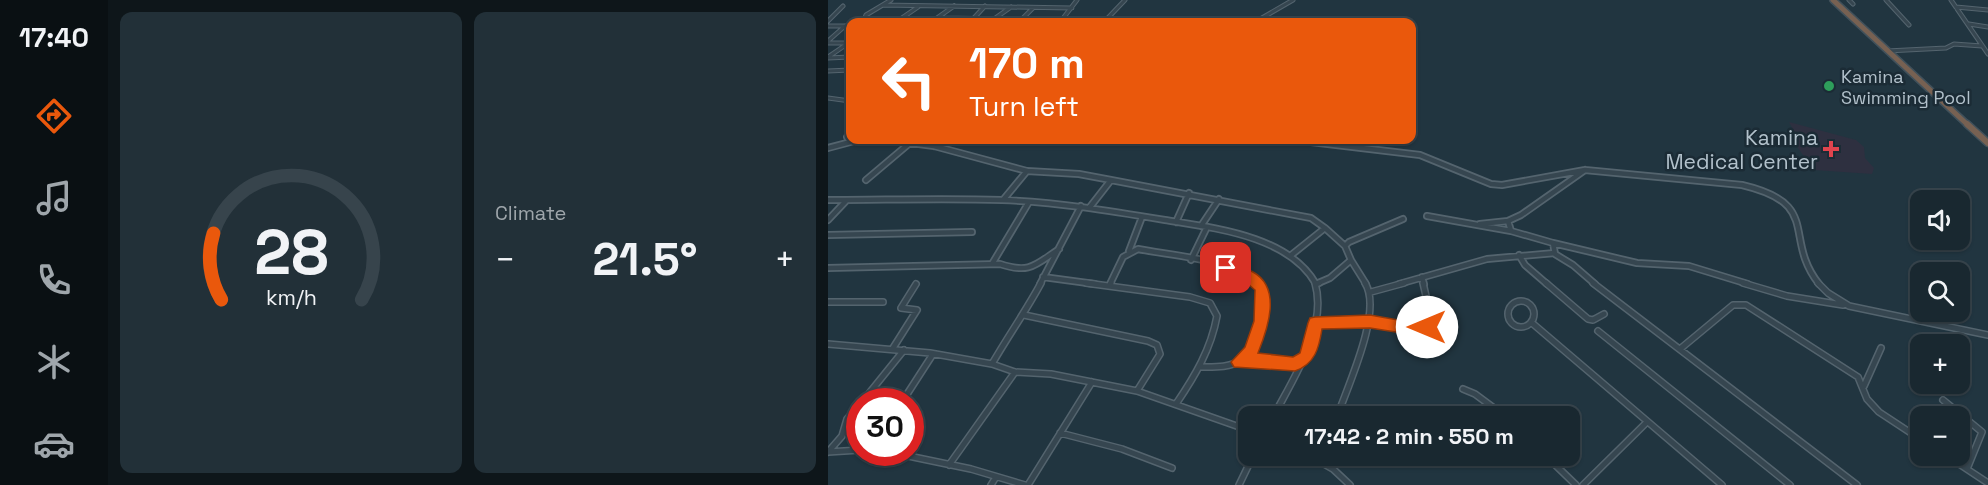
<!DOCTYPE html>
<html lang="en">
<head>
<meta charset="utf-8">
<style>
  :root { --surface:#192830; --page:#223038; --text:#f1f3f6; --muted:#9fa6ab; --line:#37444c; --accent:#ea580c }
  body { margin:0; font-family:"Space Grotesk",sans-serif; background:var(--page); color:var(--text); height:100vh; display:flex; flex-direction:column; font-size:22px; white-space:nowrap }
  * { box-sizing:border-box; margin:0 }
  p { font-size:20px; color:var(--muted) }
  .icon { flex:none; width:33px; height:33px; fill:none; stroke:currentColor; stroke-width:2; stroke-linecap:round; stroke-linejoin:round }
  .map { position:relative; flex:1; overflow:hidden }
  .drawer { display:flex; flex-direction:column; gap:12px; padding:12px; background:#0e161a; width:720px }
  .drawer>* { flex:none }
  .banner { position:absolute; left:18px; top:18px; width:570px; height:126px; border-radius:12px; box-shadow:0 2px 4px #0004,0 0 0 2px var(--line); background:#ea580c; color:#fff; overflow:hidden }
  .tools { position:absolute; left:1082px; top:190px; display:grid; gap:12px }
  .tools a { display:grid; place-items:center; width:60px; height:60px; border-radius:12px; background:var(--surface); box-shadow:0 2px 4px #0004,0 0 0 2px var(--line); font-size:30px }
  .speed { position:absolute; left:18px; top:388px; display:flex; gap:12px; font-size:30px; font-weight:700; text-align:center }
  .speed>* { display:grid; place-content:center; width:78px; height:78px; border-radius:50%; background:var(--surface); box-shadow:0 2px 4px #0004,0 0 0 2px var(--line); line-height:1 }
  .speed .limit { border:9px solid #d22; background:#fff; color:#111 }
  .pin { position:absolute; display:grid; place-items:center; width:51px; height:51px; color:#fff; margin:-26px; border-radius:12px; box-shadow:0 3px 9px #0006 }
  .me { position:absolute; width:66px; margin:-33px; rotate:270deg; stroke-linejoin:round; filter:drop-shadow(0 0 4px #0008) }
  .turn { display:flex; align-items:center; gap:21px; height:126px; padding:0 24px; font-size:27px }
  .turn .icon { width:78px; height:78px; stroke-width:2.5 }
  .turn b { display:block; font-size:42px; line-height:51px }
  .big { font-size:45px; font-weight:700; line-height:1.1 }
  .drawer .tile { flex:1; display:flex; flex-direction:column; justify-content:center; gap:9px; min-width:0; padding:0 21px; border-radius:12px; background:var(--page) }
  .drawer .dial { align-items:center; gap:0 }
  .dial svg { height:156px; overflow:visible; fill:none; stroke:var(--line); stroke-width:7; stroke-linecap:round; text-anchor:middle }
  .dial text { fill:var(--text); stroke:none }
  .heat { display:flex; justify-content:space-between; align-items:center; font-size:33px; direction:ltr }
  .drawer .tiles { flex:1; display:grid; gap:12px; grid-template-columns:repeat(2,1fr) }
  .trip { position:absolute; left:410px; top:406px; width:342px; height:60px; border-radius:12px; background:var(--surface); box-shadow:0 2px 4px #0004,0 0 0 2px var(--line); font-weight:700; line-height:60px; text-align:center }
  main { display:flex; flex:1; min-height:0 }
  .tab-bar { display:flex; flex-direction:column; width:108px; justify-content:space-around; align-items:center; background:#0a1013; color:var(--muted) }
  .tab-bar .icon { width:42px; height:42px }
  .tab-bar .current { color:var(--accent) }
  .tab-bar b { font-size:27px; color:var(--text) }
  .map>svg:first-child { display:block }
  .medical { fill:#2e3040 }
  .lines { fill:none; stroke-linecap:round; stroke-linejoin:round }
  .minor-far2-casing { stroke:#54646e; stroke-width:5 }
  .minor-far1-casing { stroke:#54646e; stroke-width:8 }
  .minor-casing { stroke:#54646e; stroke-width:8 }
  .highway-far1-casing { stroke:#41515b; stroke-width:8 }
  .highway-casing { stroke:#41515b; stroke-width:9 }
  .minor-far2 { stroke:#364650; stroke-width:3 }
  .minor-far1 { stroke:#364650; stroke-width:4.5 }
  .minor { stroke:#364650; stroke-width:5 }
  .highway-far1 { stroke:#776152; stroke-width:5 }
  .highway { stroke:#776152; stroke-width:6 }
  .route { fill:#ea580c; stroke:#983908; stroke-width:1.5 }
  .leisure-dot { fill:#2e9e5b; stroke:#1b2b35; stroke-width:2 }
  .health-dot { fill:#e0444e; stroke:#1b2b35; stroke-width:2 }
  .labels { text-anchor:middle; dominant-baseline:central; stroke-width:5; stroke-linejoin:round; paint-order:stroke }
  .far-poi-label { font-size:18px; fill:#b2c1cb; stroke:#1b2b35; text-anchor:start }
  .poi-label { font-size:21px; fill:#b2c1cb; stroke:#1b2b35; text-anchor:end }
</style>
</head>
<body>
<main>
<nav class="tab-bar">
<b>17:40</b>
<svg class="icon current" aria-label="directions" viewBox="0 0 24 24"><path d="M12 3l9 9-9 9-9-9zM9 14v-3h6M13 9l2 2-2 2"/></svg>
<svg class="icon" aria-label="music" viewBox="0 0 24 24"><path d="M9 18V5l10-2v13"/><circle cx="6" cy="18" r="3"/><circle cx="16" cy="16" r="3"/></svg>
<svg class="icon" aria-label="phone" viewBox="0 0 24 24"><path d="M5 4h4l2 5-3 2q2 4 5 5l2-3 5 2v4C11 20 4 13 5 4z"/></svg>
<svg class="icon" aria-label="climate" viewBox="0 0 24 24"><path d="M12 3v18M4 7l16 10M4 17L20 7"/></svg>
<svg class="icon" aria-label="car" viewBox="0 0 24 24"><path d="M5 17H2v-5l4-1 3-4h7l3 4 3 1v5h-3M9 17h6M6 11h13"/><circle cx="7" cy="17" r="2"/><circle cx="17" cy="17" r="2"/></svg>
</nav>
<section class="drawer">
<div class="tiles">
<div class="tile dial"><svg viewBox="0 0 100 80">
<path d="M14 69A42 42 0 1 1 86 69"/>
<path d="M14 69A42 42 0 0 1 10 35" stroke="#ea580c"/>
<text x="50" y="56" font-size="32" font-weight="700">28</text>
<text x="50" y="72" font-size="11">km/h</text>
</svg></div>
<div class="tile"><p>Climate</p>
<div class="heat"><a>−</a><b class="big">21.5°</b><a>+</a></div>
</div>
</div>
</section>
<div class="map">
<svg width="1160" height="485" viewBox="0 0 1160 485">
  <rect width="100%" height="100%" fill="#213540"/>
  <path class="medical" d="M961 122 1028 140 1036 147 1037 158 1046 168 1044 174 986 170 967 144 969 141 967 133Z"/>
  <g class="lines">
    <defs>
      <path id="minor-far2" d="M1021 0 1025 4
        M1058 0 1081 25
        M1123 0 1160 54
        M55 5 244 8
        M1128 7 1160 10
        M205 8 192 21 233 20
        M109 18 126 6
        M145 19 157 6
        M166 19 183 7
        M37 20 106 19
        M0 21 15 6
        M233 21 249 0
        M35 22 38 15 63 0
        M68 22 90 7
        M103 22 110 18 189 19 190 22
        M276 22 297 0
        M427 22 465 0
        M1141 24 1160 27
        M0 26H22
        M0 41 17 26
        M0 43H21
        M1059 51 1118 48 1126 44 1154 46
        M0 57 22 42
        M0 58 22 57
        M0 71 22 70
        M0 98 22 101"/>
      <path id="minor-far1" d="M21 140 19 137 22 132
        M60 140 106 146 199 171 175 200
        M466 140 592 155 663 184 674 185 757 170 914 185C995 204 954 237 991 284
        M106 146 114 140
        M0 148 30 140
        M199 171 251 174 283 180
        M38 180 83 142 90 140
        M0 200C58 200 116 198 174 200 229 202 283 211 337 220 387 228 461 236 488 284
        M262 207 283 180 483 218 497 228 462 256
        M599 216 683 231
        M0 220 18 201
        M680 221 683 231 725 243 727 254 745 265 767 284
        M348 222 361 193
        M652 224 680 221 693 215 757 170
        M373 226 391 199
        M497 228 517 246
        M0 235 144 232
        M725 243 809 263 861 266 920 284
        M301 251 314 217
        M691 255 697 265 719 284
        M363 260 379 227
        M523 260 538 284
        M164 264 201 202
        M0 268 172 264C202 274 207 265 231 249
        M215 277 267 284
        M594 277 596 284
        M212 284 253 206
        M282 284 295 257 310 249C346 256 404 259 431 284
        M488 284 502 278 523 260 517 246 521 242 575 219
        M571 284 659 259 727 253"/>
      <path id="minor" d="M258 283 362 297 382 303 389 316C383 349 367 376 348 404
        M718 283 760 319 765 320 776 314
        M765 283 1029 485
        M915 283 959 296 1015 305
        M990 283 1000 293 1021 306 1160 335
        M488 284 491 283
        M282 285 283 283
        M543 292 576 283
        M680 314a13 13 0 1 1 26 0a13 13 0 1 1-26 0Z
        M0 302H55
        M196 315 320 341 329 345 332 354 309 391
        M487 323 548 322 598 329 601 309 595 283
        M704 323 894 485
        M770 331 962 485
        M0 344 102 353 164 364 187 372 223 374 309 391 420 430
        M65 348 89 310 73 308 88 284
        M852 349 905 305H918L1030 377 1039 399 1051 412 1092 439
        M413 362 462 363 477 358
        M164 364C180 336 198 311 213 283
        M372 367C386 367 401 368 414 360 431 350 443 298 429 283
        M1036 386 1053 348
        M635 389 647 394 678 417
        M1115 400 1154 432 1139 469
        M34 402 76 350
        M74 402 105 354
        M445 417C465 379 500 327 487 283
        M509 417C520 385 555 311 537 283
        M232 433 294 449 344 468
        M0 452 14 436 19 419 32 405
        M0 452 32 450
        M66 453 143 469 197 485
        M482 456 505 469 522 485
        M718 456 748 485
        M1119 456 1160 483
        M121 465 187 372
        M163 485 168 477
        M200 485 264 382
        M411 485 425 456
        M755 485 819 422"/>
      <path id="highway-far1" d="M1005 0 1141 126"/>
      <path id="highway" d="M1139 124 1160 143"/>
    </defs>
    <use href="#minor-far2" class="minor-far2-casing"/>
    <use href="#minor-far1" class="minor-far1-casing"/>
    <use href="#minor" class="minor-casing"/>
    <use href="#highway-far1" class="highway-far1-casing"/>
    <use href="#highway" class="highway-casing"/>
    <use href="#minor-far2" class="minor-far2"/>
    <use href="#minor-far1" class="minor-far1"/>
    <use href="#minor" class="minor"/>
    <use href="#highway-far1" class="highway-far1"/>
    <use href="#highway" class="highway"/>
  </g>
  <path class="route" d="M398 263C407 265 417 267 425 272 454 288 440 328 430 353L465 357 472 353 480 323 482 318 487 317 542 315 587 323 599 320 605 322 607 327 605 331 587 335 542 328 494 329C491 348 487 364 467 371L406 367 403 362 417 347 426 321 427 290 414 279 393 272 391 268Z"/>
  <circle class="leisure-dot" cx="1001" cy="86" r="6"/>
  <path class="health-dot" d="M1000 140h6v6h6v6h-6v6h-6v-6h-6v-6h6z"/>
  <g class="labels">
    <g class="far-poi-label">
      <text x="1013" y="76">Kamina<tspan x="1013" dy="21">Swimming Pool</tspan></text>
    </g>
    <g class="poi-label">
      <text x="990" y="137">Kamina<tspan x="990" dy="24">Medical Center</tspan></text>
    </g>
  </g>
</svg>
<div class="tools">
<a><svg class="icon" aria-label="sound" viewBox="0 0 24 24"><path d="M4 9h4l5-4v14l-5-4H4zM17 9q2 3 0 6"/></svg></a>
<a><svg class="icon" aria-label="search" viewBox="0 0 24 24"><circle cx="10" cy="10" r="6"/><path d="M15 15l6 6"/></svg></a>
<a>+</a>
<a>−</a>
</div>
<div class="speed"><div class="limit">30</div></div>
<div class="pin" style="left:398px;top:268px;background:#d93025"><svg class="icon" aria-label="arrive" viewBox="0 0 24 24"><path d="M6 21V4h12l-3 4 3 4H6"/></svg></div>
<svg class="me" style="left:599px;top:327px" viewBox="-20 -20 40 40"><circle r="19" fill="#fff"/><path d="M0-13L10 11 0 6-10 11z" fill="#ea580c"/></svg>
<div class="trip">17:42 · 2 min · 550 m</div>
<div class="banner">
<div class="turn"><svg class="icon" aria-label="left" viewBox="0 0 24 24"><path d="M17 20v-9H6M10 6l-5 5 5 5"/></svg><div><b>170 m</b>Turn left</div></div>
</div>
</div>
</main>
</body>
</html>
